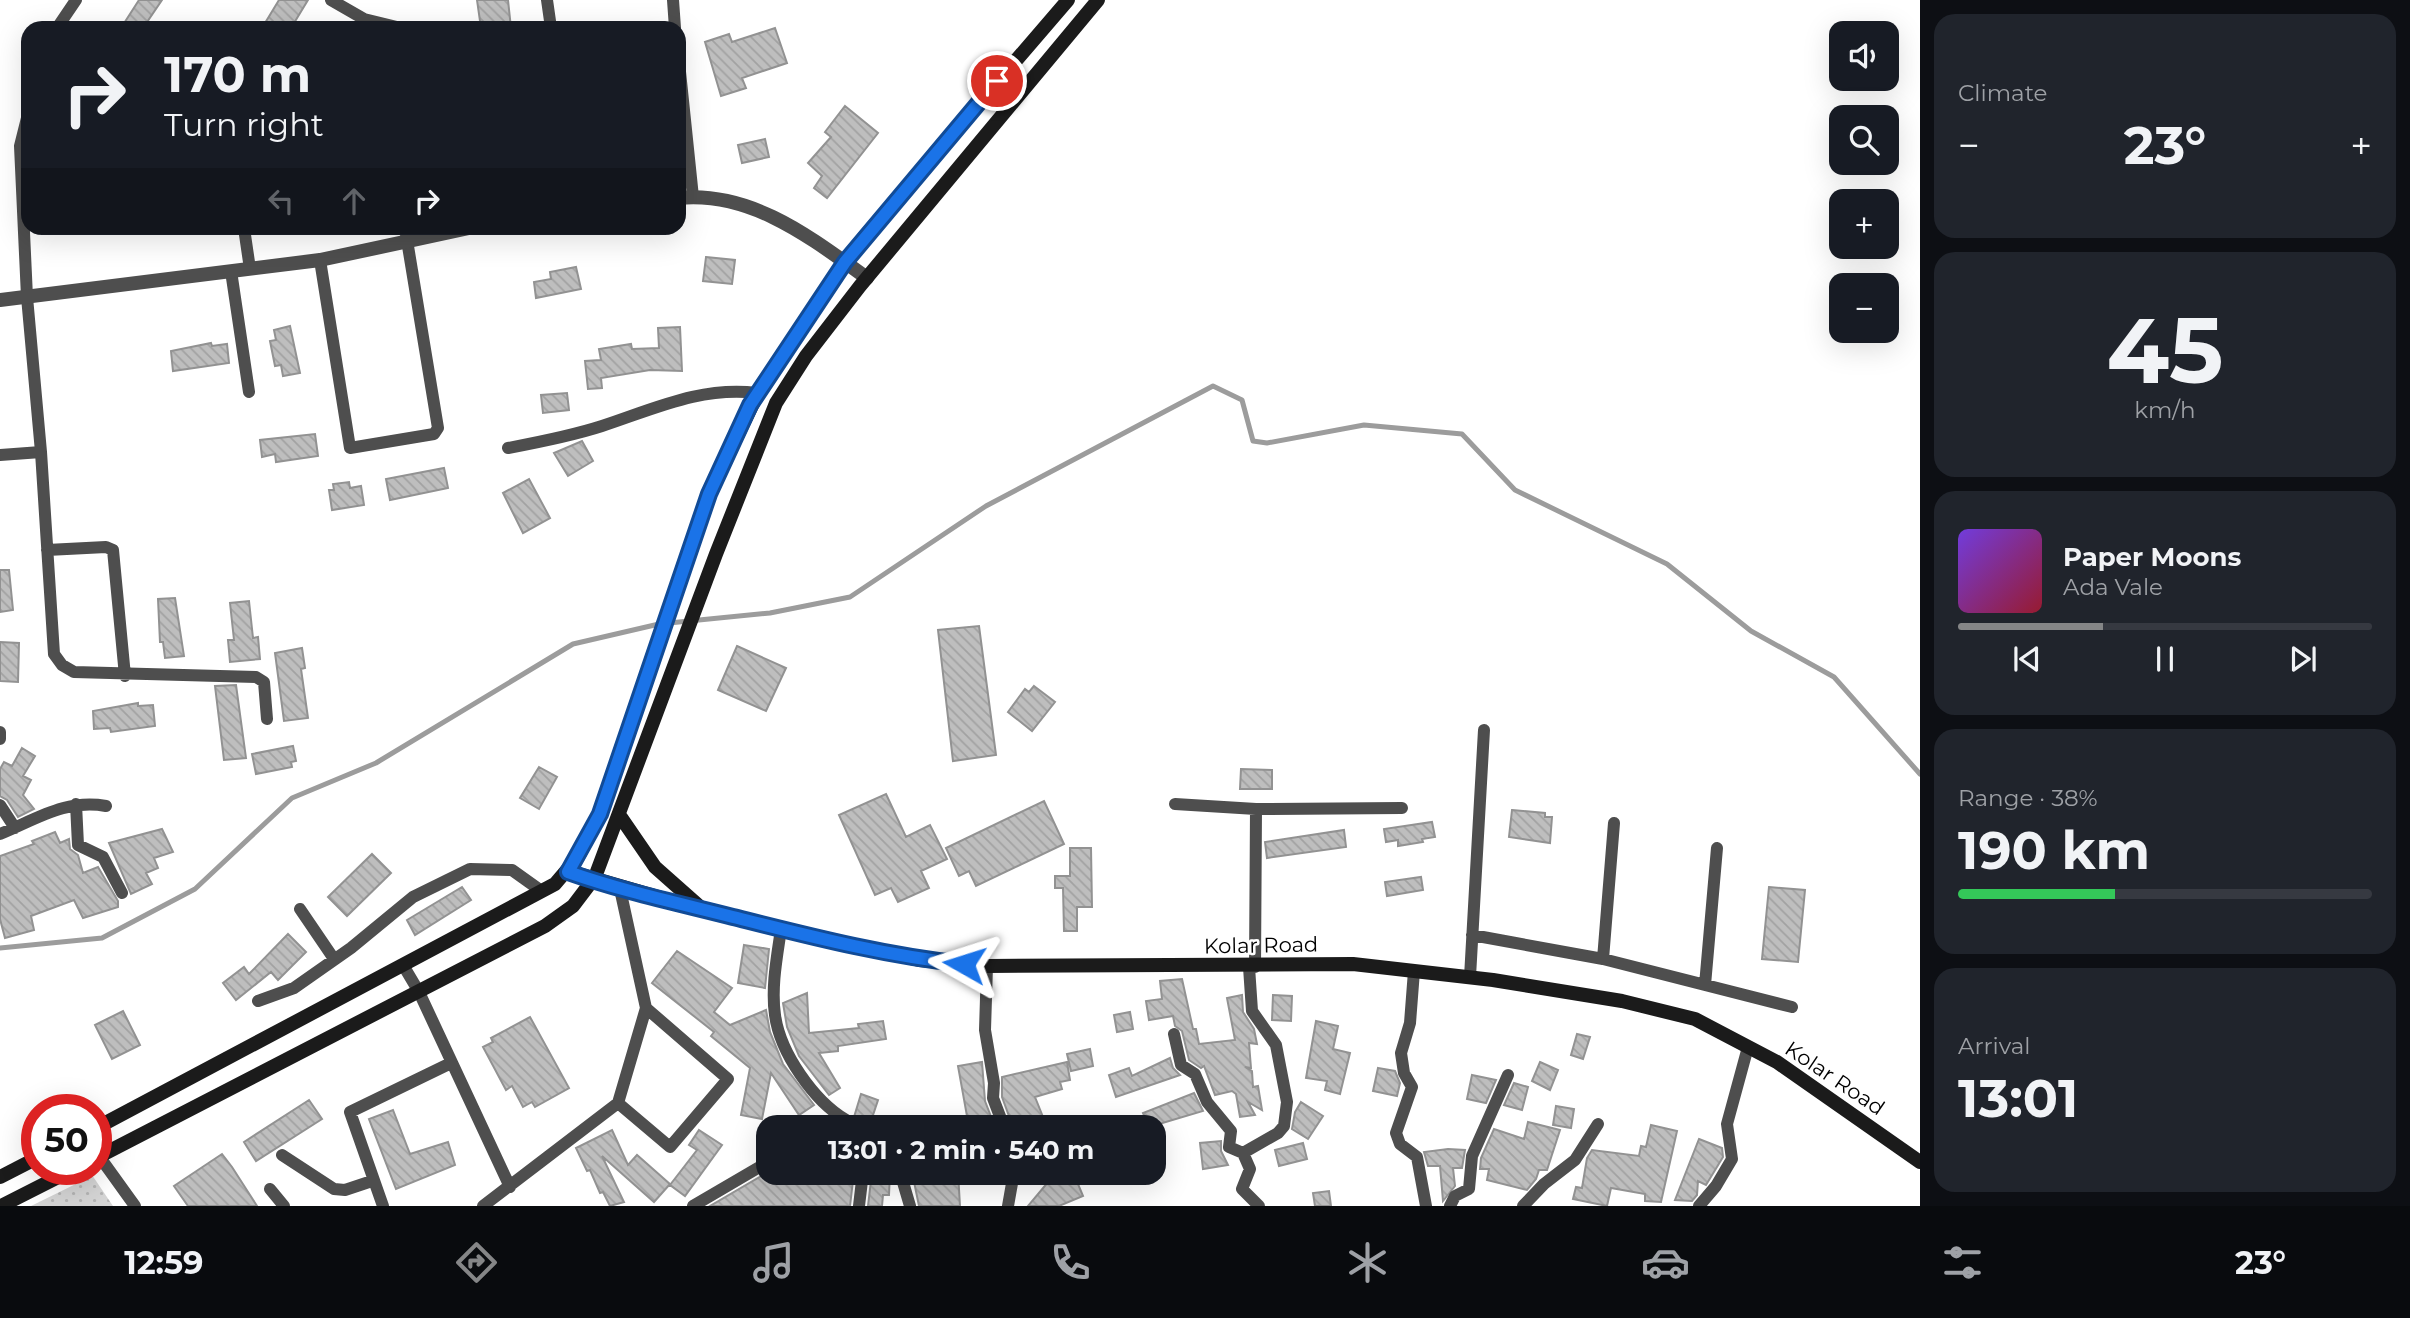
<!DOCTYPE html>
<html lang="en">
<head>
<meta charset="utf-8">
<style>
  :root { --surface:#171b24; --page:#20242c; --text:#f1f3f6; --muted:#9ea1a6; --line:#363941; --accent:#858687 }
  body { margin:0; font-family:Montserrat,sans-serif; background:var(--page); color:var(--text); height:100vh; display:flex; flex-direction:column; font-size:26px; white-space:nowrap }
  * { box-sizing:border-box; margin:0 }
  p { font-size:23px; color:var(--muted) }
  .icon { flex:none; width:38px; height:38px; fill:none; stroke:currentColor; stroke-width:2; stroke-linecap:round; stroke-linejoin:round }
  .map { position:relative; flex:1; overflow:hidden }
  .sheet { display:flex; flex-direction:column; gap:14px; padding:14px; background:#0d0f14; width:490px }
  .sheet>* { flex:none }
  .hud { position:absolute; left:21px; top:21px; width:665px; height:214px; border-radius:21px; box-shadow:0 7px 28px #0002; background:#171b24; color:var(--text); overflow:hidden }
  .controls { position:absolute; left:1829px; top:21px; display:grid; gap:14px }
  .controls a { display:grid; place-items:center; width:70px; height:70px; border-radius:14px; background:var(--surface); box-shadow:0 7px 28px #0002; font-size:35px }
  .speed { position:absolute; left:21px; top:1094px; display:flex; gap:14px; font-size:35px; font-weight:700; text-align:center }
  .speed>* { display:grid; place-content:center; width:91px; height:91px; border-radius:50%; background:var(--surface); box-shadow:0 7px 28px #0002; line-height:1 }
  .speed .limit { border:10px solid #d22; background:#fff; color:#111 }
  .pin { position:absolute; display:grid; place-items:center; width:60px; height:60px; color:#fff; margin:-30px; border:4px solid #fff; border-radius:50%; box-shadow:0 2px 7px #0007 }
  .me { position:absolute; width:77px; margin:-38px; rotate:276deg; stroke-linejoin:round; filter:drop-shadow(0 0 5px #0008) }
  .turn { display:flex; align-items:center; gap:24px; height:147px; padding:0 28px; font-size:32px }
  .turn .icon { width:91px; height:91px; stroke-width:2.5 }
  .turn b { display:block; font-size:49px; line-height:60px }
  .lanes { display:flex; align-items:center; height:66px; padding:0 28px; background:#0003; justify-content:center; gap:35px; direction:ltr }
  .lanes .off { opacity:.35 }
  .big { font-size:52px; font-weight:700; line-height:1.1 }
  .sheet .card { flex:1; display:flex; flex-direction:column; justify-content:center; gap:10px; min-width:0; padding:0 24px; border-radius:21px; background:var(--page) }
  .sheet .dial { align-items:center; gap:0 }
  .dial b { font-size:91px; line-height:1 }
  .song { display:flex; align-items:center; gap:21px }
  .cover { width:84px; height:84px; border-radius:10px; background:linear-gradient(135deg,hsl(260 70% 55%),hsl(350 70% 35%)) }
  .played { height:7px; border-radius:4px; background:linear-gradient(90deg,var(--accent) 35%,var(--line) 35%) }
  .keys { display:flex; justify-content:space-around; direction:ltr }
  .heat { display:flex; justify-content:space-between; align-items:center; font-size:38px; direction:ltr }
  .charge { height:10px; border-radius:5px; background:linear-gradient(90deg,#34c759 38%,var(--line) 0) }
  .trip { position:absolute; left:756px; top:1115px; width:410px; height:70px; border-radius:21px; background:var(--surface); box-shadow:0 7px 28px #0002; font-weight:700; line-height:70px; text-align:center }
  .tabs { display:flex; height:112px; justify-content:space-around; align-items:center; background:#090b0e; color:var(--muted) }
  .tabs .icon { width:49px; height:49px }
  .tabs .current { color:var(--accent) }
  .tabs b { font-size:32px; color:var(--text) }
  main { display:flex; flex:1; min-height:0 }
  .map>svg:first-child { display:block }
  .park { fill:url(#park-dots) }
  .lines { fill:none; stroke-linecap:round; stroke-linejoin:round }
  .stream { stroke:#9c9c9c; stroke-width:5 }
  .building { fill:url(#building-back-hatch); stroke:#929292; stroke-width:2 }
  .minor { stroke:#4e4e4e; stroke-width:12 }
  .tertiary { stroke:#4e4e4e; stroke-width:14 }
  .secondary { stroke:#1b1b1b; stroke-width:14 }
  .route-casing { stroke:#114b97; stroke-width:18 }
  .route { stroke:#1a73e8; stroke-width:12 }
  .labels { text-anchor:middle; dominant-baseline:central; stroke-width:5; stroke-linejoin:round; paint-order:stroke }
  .street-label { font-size:21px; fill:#000; stroke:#fff }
</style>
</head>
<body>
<main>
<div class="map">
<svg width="1920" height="1206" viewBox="0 0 1920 1206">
  <defs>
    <pattern id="park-dots" width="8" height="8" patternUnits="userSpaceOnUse" patternTransform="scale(1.75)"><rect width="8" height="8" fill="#d5d5d5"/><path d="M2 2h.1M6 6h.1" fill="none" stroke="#b5b5b5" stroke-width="1.8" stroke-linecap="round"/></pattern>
    <pattern id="building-back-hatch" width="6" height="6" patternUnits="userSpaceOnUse" patternTransform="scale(1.75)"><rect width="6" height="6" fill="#bebebe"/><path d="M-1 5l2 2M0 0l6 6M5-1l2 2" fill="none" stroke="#a2a2a2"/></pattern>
  </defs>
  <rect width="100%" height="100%" fill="#fff"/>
  <path class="park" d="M92 1175 113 1206H31L92 1176Z"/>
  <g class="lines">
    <path class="stream" d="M0 948 102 938 195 889 292 798 376 763 573 644 659 624 770 613 850 597 986 506 1213 386 1242 400 1253 441 1267 443 1364 425 1462 434 1515 490 1667 564 1751 631 1834 677 1920 774"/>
  </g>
  <path class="building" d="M139 0H162L143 28H121Z
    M279 0H308L291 28H262Z
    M477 0H508L511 28H481Z
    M775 28 787 63 742 78 746 88 721 96 705 42 729 34 732 42Z
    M845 106 878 133 827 198 814 188 822 176 808 163 831 137 825 132Z
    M765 139 769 157 742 163 738 145Z
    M706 257 735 260 732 284 703 281Z
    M576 267 581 289 536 298 534 282 551 279 550 272Z
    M290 326 300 373 283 376 281 365 275 366 270 341 276 340 274 330Z
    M680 327 682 371 650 370 601 378 602 388 588 389 585 361 601 360 599 349 631 344 632 349 659 348 658 328Z
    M211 343 212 346 227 344 229 363 173 371 171 351Z
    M567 393 569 410 543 413 541 395Z
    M315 434 318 456 276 462 275 454 262 457 260 440Z
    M582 441 593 461 568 476 554 453Z
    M444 468 448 488 390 500 386 479Z
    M529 479 550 518 523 533 503 493Z
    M349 482 350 488 361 486 364 505 332 510 329 490H334L333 484Z
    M0 570H9L13 610 0 612Z
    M175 598 184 656 165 658 163 642H160L158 599Z
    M249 601 253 638 258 637 260 659 230 662 228 640H234L230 603Z
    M979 626 996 755 953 761 938 630Z
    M0 642 19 643 18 682 0 681Z
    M737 646 786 668 766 711 718 690Z
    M302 648 305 668 301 669 308 718 284 721 275 653Z
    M236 685 246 758 224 760 215 686Z
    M1034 686 1055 702 1032 731 1008 712 1025 689 1029 692Z
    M138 703V706L153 705 155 726 111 732 110 728 94 729 93 711Z
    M293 746 296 761 291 762 292 767 256 774 252 754Z
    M22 748 35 756 23 776 31 780 23 795 34 809 18 817 7 800 0 796V769L4 762 12 766Z
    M539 767 557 777 539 809 520 798Z
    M1241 769 1272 770V789H1240Z
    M886 794 906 837 930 825 947 859 921 871 929 888 898 902 891 888 875 895 839 815Z
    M1044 801 1064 844 976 886 969 871 959 876 946 848Z
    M1512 810 1545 813V817H1552L1550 843 1509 837Z
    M1432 822 1435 837 1422 839 1423 842 1398 846V840L1386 842 1384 829Z
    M162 829 173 852 154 858 158 868 146 873 152 884 131 894 109 843Z
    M1344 830 1346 847 1267 858 1265 842Z
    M55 832 60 843 69 839 70 849 78 855 83 873 98 867 118 901V907L83 918 74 900 31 916 34 930 5 938 0 919V856L34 844 32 841Z
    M1070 848H1091L1092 907H1077V931H1064L1063 888H1055V876H1070Z
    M372 854 391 873 347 916 328 897Z
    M1421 877 1423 890 1387 896 1385 882Z
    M462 887 471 900 415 935 407 920Z
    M1769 887 1805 890 1798 962 1762 959Z
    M288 934 306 952 278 980 271 972 236 1000 223 983 244 967 249 974Z
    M744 945 769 949 765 988 738 983Z
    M677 951 732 988 714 1012 730 1025 766 1010 770 1032 783 1064 814 1105 799 1115 771 1073 762 1119 741 1115 750 1068 711 1036 714 1032 652 983Z
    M1182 979 1193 1029H1196L1199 1044 1235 1040 1227 998 1242 995 1243 1012 1254 1029 1257 1044 1249 1043 1251 1068 1245 1067 1252 1071 1253 1087 1258 1086 1262 1110 1248 1102 1255 1115 1240 1117 1236 1094 1232 1091 1215 1095 1204 1066 1201 1068 1189 1060 1182 1031 1175 1026 1173 1016 1149 1020 1146 1001 1162 999 1160 981Z
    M807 993 809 1033 859 1028 858 1024 883 1021 886 1039 838 1046V1051L819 1053 840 1088 829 1095 799 1056 787 1027 783 1003Z
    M1273 995 1292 996 1291 1021 1272 1020Z
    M123 1011 140 1045 112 1059 95 1025Z
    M1130 1012 1133 1029 1117 1032 1114 1015Z
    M530 1017 569 1088 535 1107 532 1102 523 1107 512 1086 506 1090 483 1047 493 1042 491 1038Z
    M1316 1021 1338 1026 1333 1049 1350 1053 1340 1094 1325 1090 1327 1081 1306 1078Z
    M1577 1034 1590 1037 1583 1059 1571 1055Z
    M1090 1049 1093 1066 1071 1071 1067 1054Z
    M1170 1058 1173 1068 1180 1075 1116 1097 1109 1075 1129 1068 1132 1076Z
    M982 1062 985 1101 995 1127H943L942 1123 967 1116 958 1066Z
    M1067 1062 1070 1080 1060 1082 1062 1089 1035 1097 1047 1127H1013L1002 1097V1077Z
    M1540 1062 1558 1070 1550 1090 1532 1081Z
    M1378 1068 1395 1071 1400 1083 1397 1096 1373 1091Z
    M1472 1075 1496 1080 1486 1103 1467 1099Z
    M1514 1083 1528 1087 1522 1110 1504 1105Z
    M1194 1093 1203 1111 1149 1127 1143 1113Z
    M861 1094 878 1100 869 1127H851Z
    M309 1100 322 1119 256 1161 244 1142Z
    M1301 1102 1323 1116 1308 1139 1292 1129 1295 1112Z
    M1556 1106 1574 1109 1571 1128 1553 1125Z
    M393 1110 410 1154 448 1142 455 1165 396 1189 369 1119Z
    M1528 1122 1560 1130 1547 1170H1539L1536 1179 1527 1190 1487 1180 1489 1169H1480L1481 1158 1494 1129 1524 1139Z
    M1651 1125 1677 1131 1661 1202 1645 1201V1194L1611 1188 1607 1206 1573 1199 1576 1187 1582 1188 1587 1158 1592 1150 1639 1156 1641 1146 1646 1147Z
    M612 1130 628 1165 637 1155 670 1184 654 1202 602 1156 624 1202 610 1206 603 1192 600 1193 590 1170 587 1171 576 1148Z
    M699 1130 722 1145 685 1196 670 1185 697 1150 689 1145Z
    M1699 1139 1722 1148 1723 1157 1706 1185 1698 1181 1697 1195 1692 1201 1675 1200Z
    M1221 1141V1151L1228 1165 1203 1169 1200 1143Z
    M1303 1143 1307 1159 1279 1166 1275 1150Z
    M1448 1149 1465 1150 1462 1168H1453L1455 1186 1443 1201 1440 1166H1428L1424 1152Z
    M222 1154 232 1167 257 1206H188L174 1186Z
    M768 1172H854L850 1206H710Z
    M872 1172H890L889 1195H883L882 1206H868Z
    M912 1172H958L960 1206H919Z
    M1045 1172H1073L1083 1196 1059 1206H1028L1049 1181Z
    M1329 1191 1331 1206H1315L1313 1193Z"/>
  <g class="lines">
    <path class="minor" d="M331 0 364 19 401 28
      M547 0 551 28
      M673 0 675 28
      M57 28 76 0
      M679 62 693 197
      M28 114 20 146 27 297 41 452 54 654 62 665 74 672 256 677 264 682 267 719
      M244 228 250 269
      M320 260 350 448 434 434 438 428 405 228
      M231 271 249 392
      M508 448C540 442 571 436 602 426 654 409 701 386 757 393
      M0 455 41 452
      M47 550 106 547 113 550 125 676
      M0 732V739
      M76 804 78 845 103 857 122 893
      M1175 804 1256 809 1402 808
      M0 805 15 828
      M0 834C37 819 65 799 106 806
      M300 909 334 959
      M781 929C777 957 771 987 775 1015 780 1053 814 1101 846 1120
      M1472 935 1603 959 1792 1007
      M1603 959 1614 823
      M403 965 419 992 510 1187
      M987 966 985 1030 994 1083 993 1098 1004 1127
      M1249 967 1252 1011 1276 1045 1287 1102 1284 1126 1278 1133 1243 1153 1250 1169 1242 1189 1259 1206
      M1255 967 1256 809
      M1414 971 1410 1023 1401 1053 1404 1073 1412 1087 1396 1133 1400 1144 1417 1157 1426 1206
      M1470 977 1484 730
      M1705 985 1717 848
      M258 1001 294 988 351 948 413 897 470 869 512 870 540 890
      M1174 1034 1181 1065 1195 1074 1207 1102 1231 1131 1229 1147 1243 1153
      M618 1103 670 1147 728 1079 646 1008
      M282 1155 334 1189 345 1190 372 1181
      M99 1156 135 1206
      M900 1172 910 1206
      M270 1189 284 1206
      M383 1206 350 1112 451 1063
      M483 1206 618 1103 646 1008 620 889
      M693 1206 768 1162
      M859 1206 863 1172
      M1008 1206 1014 1172
      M1450 1206 1455 1196 1469 1189 1472 1156 1508 1075
      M1523 1206 1544 1184 1575 1160 1598 1124
      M1699 1206 1716 1186 1732 1159 1727 1124 1748 1047"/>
    <path class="tertiary" d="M679 198C752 191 811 238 867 278
      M0 300 320 260 469 228"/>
    <path class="secondary" d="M620 816 655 867 699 906
      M568 871 703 910 919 960 987 966 1353 964 1493 980 1622 1001 1695 1019 1777 1062 1920 1162
      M96 1128 555 884 578 857 600 814 709 494 763 383 864 237 1068 0
      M96 1158 545 926 573 906 595 877 716 554 776 403 806 356 860 286 1098 0
      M0 1177 37 1158
      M1 1206 74 1169"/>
  </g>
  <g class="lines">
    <defs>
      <path id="route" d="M964 964C886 956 809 936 733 917 678 903 622 891 568 872L600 814 709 494 750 405 845 262 997 81"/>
    </defs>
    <use href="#route" class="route-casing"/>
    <use href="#route" class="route"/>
  </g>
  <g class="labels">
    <g class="street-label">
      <text transform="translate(1261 945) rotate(-1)">Kolar Road</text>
      <text transform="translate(1835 1078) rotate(34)">Kolar Road</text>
    </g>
  </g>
</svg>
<div class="controls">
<a><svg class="icon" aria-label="sound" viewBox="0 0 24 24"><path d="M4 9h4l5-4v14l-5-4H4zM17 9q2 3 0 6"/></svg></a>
<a><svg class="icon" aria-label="search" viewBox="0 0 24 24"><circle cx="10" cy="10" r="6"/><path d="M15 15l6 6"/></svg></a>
<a>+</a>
<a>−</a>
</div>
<div class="speed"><div class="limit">50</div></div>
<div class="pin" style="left:997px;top:81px;background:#d93025"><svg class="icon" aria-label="arrive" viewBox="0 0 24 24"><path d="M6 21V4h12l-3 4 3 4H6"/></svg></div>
<svg class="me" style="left:964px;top:964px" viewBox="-20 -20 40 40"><path d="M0-17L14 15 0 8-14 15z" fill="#1a73e8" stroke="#fff" stroke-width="4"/></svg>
<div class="trip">13:01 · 2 min · 540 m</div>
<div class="hud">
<div class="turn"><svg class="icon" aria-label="right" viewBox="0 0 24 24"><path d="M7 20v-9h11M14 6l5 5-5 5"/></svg><div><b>170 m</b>Turn right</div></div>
<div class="lanes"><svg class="icon off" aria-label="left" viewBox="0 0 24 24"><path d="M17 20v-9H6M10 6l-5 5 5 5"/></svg><svg class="icon off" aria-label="ahead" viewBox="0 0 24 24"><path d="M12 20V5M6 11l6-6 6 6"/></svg><svg class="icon" aria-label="right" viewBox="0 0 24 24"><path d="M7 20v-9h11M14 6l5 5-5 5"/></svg></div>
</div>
</div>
<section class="sheet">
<div class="card"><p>Climate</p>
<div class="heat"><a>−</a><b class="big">23°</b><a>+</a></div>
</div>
<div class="card dial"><b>45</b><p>km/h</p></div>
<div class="card">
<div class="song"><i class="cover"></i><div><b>Paper Moons</b><p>Ada Vale</p></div></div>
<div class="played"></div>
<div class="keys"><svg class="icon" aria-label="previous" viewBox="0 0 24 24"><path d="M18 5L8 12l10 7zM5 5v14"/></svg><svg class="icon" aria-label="pause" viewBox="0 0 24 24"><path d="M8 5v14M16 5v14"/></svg><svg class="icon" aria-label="next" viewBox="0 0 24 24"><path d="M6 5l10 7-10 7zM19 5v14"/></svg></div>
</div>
<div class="card"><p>Range · 38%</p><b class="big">190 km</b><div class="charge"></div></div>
<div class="card"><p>Arrival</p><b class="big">13:01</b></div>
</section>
</main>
<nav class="tabs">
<b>12:59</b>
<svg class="icon current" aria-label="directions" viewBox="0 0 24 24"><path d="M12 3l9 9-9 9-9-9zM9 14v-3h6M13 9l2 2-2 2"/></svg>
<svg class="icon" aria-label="music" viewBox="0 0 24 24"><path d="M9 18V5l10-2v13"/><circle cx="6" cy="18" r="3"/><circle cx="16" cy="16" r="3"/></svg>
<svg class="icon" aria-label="phone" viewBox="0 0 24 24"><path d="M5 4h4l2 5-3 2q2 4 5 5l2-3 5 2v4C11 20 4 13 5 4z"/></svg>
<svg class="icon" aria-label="climate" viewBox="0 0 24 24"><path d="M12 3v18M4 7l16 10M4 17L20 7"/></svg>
<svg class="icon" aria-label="car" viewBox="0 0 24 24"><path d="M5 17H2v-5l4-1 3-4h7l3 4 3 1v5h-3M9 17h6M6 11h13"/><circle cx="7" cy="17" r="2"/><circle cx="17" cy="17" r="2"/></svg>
<svg class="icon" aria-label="filters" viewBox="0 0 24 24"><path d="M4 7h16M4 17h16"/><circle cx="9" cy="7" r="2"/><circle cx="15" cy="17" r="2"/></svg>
<b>23°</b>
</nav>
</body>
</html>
